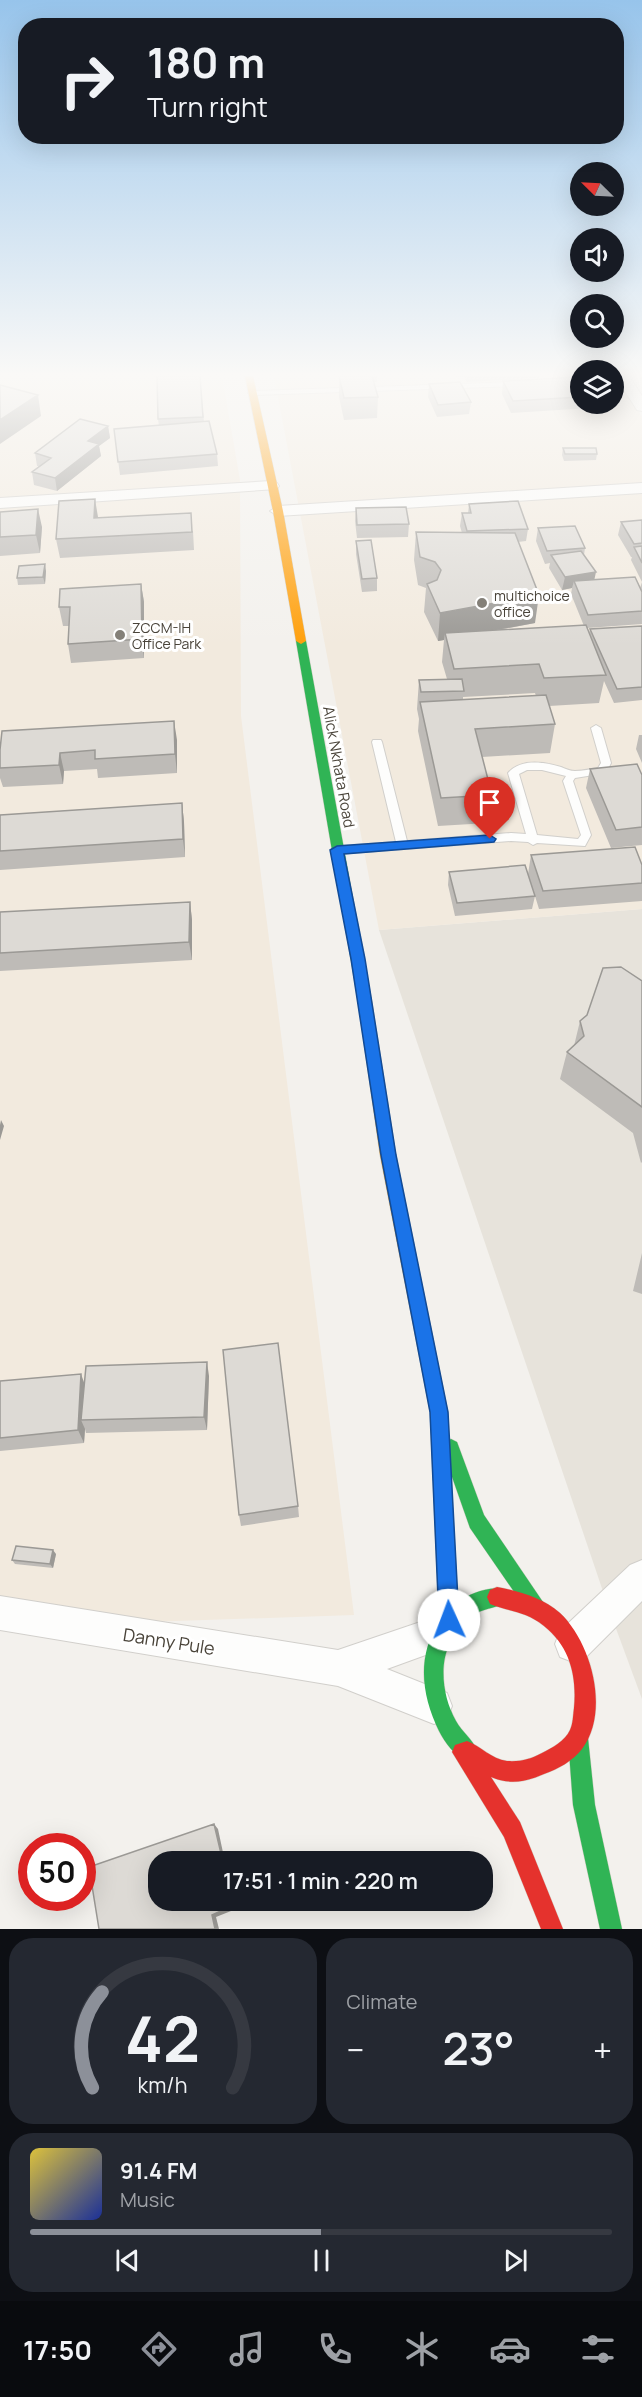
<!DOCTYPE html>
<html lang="en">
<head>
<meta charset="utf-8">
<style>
  :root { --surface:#171b24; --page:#242831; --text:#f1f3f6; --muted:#9ea1a6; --line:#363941; --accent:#8c9099 }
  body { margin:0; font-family:Manrope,sans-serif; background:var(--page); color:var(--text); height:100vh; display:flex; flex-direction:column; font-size:22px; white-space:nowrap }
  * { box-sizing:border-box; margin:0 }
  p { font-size:20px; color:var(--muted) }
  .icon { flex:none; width:33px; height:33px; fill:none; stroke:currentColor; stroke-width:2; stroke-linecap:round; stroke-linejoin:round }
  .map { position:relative; height:1929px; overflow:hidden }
  .side { display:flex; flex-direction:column; gap:9px; padding:9px; background:#0d0f14; flex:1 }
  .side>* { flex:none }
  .guide { position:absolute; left:18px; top:18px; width:606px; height:126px; border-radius:24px; box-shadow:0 6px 24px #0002; background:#171b24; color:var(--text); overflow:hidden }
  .needle { width:39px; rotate:294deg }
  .buttons { position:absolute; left:570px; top:162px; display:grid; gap:12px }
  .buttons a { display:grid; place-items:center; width:54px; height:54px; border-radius:50%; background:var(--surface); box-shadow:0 6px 24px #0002; font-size:30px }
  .speed { position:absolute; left:18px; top:1833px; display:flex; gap:12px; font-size:30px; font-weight:700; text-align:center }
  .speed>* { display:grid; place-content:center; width:78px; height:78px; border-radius:50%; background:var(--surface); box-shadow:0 6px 24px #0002; line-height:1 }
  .speed .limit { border:9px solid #d22; background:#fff; color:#111 }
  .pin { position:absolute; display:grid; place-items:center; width:51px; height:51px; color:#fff; margin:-62px -26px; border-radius:50% 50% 50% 0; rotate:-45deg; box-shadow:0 0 6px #0007 }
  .pin .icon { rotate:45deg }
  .me { position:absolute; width:66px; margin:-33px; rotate:358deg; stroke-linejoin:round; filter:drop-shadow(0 0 4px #0008) }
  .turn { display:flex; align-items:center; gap:21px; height:126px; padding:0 30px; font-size:27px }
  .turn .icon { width:78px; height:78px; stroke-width:2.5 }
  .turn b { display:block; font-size:42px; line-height:51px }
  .big { font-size:45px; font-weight:600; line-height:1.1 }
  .side .widget { flex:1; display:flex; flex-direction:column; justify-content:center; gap:9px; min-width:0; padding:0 21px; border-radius:24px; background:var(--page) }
  .side .dial { align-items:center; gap:0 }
  .dial svg { height:156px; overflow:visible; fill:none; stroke:var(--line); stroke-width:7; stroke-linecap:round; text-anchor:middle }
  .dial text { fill:var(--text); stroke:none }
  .song { display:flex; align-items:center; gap:18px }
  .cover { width:72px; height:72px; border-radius:9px; background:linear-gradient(135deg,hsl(50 70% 55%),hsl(230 70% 35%)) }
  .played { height:6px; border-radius:3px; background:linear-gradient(90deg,var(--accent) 50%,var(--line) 50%) }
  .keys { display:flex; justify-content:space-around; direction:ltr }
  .heat { display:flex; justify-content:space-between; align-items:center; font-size:33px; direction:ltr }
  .side .tiles { flex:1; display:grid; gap:9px; grid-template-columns:1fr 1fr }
  .widget:last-child { grid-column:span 2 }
  .trip { position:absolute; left:148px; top:1851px; width:345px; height:60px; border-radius:24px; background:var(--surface); box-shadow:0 6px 24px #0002; font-weight:600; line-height:60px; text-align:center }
  .tab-bar { display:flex; height:96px; justify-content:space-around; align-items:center; background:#090b0e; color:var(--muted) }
  .tab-bar .icon { width:42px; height:42px }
  .tab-bar .on { color:var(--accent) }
  .tab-bar b { font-size:27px; color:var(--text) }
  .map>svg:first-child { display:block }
  .residential { fill:#e7e3db }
  .commercial { fill:#f2eade }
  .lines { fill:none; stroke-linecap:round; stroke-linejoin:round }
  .lane-casing { stroke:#d1cfcb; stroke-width:2 }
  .street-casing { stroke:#d1cfcb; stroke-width:2 }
  .fast-casing { stroke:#d2cec4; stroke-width:1 }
  .slow-casing { stroke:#d2cec4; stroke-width:1 }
  .jam-casing { stroke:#d2cec4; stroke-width:1 }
  .lane { fill:#fdfdfc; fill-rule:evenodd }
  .street { fill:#fdfdfc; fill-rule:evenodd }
  .fast { fill:#30b455; fill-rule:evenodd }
  .slow { fill:#ff9f0a; fill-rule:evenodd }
  .jam { fill:#e5322d; fill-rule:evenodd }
  .wall { fill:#bebbb7; fill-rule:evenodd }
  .shaded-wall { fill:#9b9995 }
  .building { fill:#dddad5; stroke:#9b9995; stroke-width:1.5 }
  .route { fill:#1a73e8; stroke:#114b97; stroke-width:1.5 }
  .poi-dot { fill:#848078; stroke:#fff; stroke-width:2 }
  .labels { text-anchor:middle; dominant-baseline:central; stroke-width:6; stroke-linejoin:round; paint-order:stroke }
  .far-poi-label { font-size:14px; fill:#494339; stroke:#fff; text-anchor:start }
  .street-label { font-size:15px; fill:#494339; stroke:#fff }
  .near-street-label { font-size:18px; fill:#494339; stroke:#fff }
</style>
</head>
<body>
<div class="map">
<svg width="642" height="1929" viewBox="0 0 642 1929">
  <rect width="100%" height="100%" fill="#f3f1ed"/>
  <path class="residential" d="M642 909V1699L611 1615 379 930Z"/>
  <path class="commercial" d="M0 376H222L240 480 241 716 354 1615 0 1627Z
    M274 376H580V404H614V376H617L642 417V909L379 930Z"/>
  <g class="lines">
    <defs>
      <path id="lane" d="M517 382 521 384 520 386 252 395 248 393 252 391Z
        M596 725 601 728 611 763 606 773 575 778 573 781 591 835 585 846 537 843 533 845 528 842 511 841 338 854 332 850 338 846 396 842 372 742 373 740H381L382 742 407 841 511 833 526 834 508 773C521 758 544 762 561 767 566 769 570 771 575 771 582 771 591 769 598 768L601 763 591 728ZM527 770H542L566 776 563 781 581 835 578 839 537 835 519 774Z"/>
      <path id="street" d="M615 376H629L642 396V411L637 410Z
        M271 481 277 483 279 486 277 489 0 508V498Z
        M642 483V493L278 516 270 511 278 506Z
        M642 1560V1601L586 1657 573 1662 560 1657 555 1644 560 1631 630 1565Z
        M0 1596 338 1650 441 1615 453 1621 459 1633 453 1645 387 1669 447 1693 452 1706 447 1719 434 1724 338 1686 0 1630Z"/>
      <path id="fast" d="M301 638 306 641 372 1002 370 1006H360L358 1002 296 641Z
        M451 1439 457 1442 484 1515 545 1605 542 1612 535 1615 528 1612 470 1528 451 1474 458 1602C469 1594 491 1585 504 1590L507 1597 504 1604C494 1608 482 1609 474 1615 437 1639 437 1686 456 1721 462 1732 473 1739 477 1751L474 1758 467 1761C455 1756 445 1743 439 1731 421 1695 417 1656 439 1621L432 1458 435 1452 442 1450 445 1442Z
        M578 1728 585 1731 588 1738 595 1805 622 1929H600L573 1805 568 1738 571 1731Z"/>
      <path id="slow" d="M245 376H253L283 511 306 641 301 644 296 641 273 511Z
        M365 997 370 998 372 1002 396 1155 448 1412 450 1458 447 1464 441 1467 435 1464 432 1458 430 1412 380 1155 358 1002 360 998Z"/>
      <path id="jam" d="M497 1587C519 1591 543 1598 560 1613 592 1643 610 1712 582 1749 573 1761 558 1769 544 1774 526 1782 510 1785 491 1777L520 1822 563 1929H541L504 1837 452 1752 455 1745 467 1741C481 1746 491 1759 507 1761 520 1762 531 1759 542 1753 552 1748 565 1741 570 1730 573 1724 573 1715 574 1708 577 1676 570 1647 544 1626 526 1611 510 1612 490 1604L487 1597 490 1590Z"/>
    </defs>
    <use href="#lane" class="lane-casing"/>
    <use href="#street" class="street-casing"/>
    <use href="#fast" class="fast-casing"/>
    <use href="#slow" class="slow-casing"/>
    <use href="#jam" class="jam-casing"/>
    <use href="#lane" class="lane"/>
    <use href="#street" class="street"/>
    <use href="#fast" class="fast"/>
    <use href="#slow" class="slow"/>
    <use href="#jam" class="jam"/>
  </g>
  <path class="wall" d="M200 376 204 422 217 454 218 466 120 475 114 429 159 426 158 419Z
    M339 376H377V382H374L378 397 377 418 344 420 339 397Z
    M455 376H540L539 378 467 382 464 377H455Z
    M580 377V404H606V407L511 413 502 394 503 381Z
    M429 384 471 402 469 414 437 417 428 397Z
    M108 426 110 438 99 446 101 456 57 491 34 485 32 472 39 466H37L35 453Z
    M563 448 597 454 596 460 564 461 562 455Z
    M469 504 528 529 526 541 518 542 535 623 493 631 584 626 571 594 572 588 562 590 549 568 550 563 545 564 536 541 538 528 585 548 584 555 594 580 640 588 642 582 631 560 632 557H631L618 535 621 522 642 520V624L587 628 589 633 590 629 642 626V700L614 703 604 681 599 703 549 706 555 724 550 753 482 757 492 795 488 823 438 826 418 731 419 719 417 709 419 680 447 679 442 662 444 640 438 641 424 612 426 588 418 585 414 560 416 532 462 533 460 526 462 513H468ZM535 693 536 696 463 700V697Z
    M356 508 409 524 408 537 357 538 355 521Z
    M0 512 42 527 40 553 0 556Z
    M98 518 193 531 194 550 60 558 56 539Z
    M356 541 377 578V591L362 592 356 554Z
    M46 571 45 584 18 585 17 578Z
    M141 584 144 602V658L71 663 68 644 69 626H63L59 607Z
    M639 735H642V763L636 749Z
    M177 740V773L98 778 97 769 64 771 63 784 3 787 0 778V750Z
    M590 769 642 775V845L611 848 586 788Z
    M182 803 184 822 185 857 0 870V815Z
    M531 855 642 865V901L539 909 535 896 532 909 455 916 448 885 449 872 528 874Z
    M190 902 192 920V960L0 971V912Z
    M642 981V1162L641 1163 633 1133 560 1079 567 1052 574 1046 580 1021Z
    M642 1253V1294L633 1291Z
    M209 1376 207 1430 86 1433 85 1429 84 1443 0 1451V1381L84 1384Z
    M298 1506 299 1517 241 1526 239 1515Z
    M56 1554 53 1568 15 1564 12 1560Z"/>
  <path class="shaded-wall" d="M38 395 41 416 0 444V420Z
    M108 426 110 438 99 446 101 456 57 491 55 478 88 441Z
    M95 499 98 517 97 536 94 518Z
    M38 509 42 527 40 553 36 535Z
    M45 564 46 571 45 584 43 577Z
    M596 572 593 586 574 581 572 588 562 590 565 577Z
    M141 584 144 602V658L142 639Z
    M539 595 535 623 447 639 445 633 444 640 438 641 440 613Z
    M174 721 177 740V773L175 754Z
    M60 753 64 771 63 784 59 765Z
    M182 803 184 822 185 857 183 839Z
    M190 902 192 920V960L189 942Z
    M1 1120 4 1126 0 1140V1125Z
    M207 1362 209 1376 207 1430 204 1417Z
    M81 1374 86 1388 81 1420 85 1429 84 1443 78 1430Z
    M53 1550 56 1554 53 1568 50 1564Z
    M214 1824 218 1829 225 1862H223Z
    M231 1900H234L236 1909 216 1917 219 1929H215L212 1915Z"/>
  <path class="building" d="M157 376H200L203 417 158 419Z
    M339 376H372L378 397 344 398Z
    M580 377V397L513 401 503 381Z
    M460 382 471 402 438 405 429 384Z
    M0 385 38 395 0 420Z
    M80 419 108 426 88 441 99 444 55 478 32 472 51 458 35 453Z
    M209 421 217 454 118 462 114 429Z
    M563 448H596L597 454H565Z
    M95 499 94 518 191 513 192 532 56 539 59 501Z
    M518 501 528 529 467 531 462 513H471L469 504Z
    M406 507 409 524 357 525 356 508Z
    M38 509 36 535 0 537V512Z
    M642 520V543L634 544 621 522Z
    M575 526 585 548 547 551 538 528Z
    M416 532 515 533 539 595 440 613 427 584 437 580 441 570 435 562 420 557Z
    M371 540 377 578 362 579 356 541Z
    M642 546V563L634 547Z
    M581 551 596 572 565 577 551 555Z
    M45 564 43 577 17 578 19 566Z
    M635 577 642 592V611L588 615 574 581Z
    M141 584 142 639 68 644 70 607H59L60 589Z
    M586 625 606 675 544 678 539 664 454 669 445 633Z
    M642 626V687L617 689 590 629Z
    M462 679 464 691 421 692 419 680Z
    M546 695 555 724 475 729 492 795 441 798 420 702Z
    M174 721 175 754 95 759V750L60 753 59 765 0 768V750L2 731Z
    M637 764 642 775V827L616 830 590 769Z
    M182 803 183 839 0 851V815Z
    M635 847 642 865V883L543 891 531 855Z
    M525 865 535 896 457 903 449 872Z
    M190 902 189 942 0 953V912Z
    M621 967 642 981V1107L567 1052 584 1036 580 1021 587 1015 603 968Z
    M278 1343 298 1506 239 1515 223 1350Z
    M207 1362 204 1417 81 1420 86 1366Z
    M81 1374 78 1430 0 1438V1381Z
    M16 1546 53 1550 50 1564 12 1560Z
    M214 1824 223 1862H159V1900H231L232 1906 212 1915 215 1929H99L89 1867Z"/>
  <linearGradient id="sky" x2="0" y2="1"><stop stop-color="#97c4eb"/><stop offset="0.58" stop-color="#faf9f7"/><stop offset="1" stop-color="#faf9f7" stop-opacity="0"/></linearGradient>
  <rect width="642" height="646" fill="url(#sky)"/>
  <path class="route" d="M490 835 496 839 494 842 344 854 365 959 396 1155 448 1412 459 1620 456 1627 449 1630 442 1627 439 1620 430 1412 381 1155 351 959 330 850 337 846Z"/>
  <g class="poi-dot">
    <circle cx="482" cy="603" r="6"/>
    <circle cx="120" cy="635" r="6"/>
  </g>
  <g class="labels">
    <g class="far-poi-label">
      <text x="494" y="595">multichoice<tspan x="494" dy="16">office</tspan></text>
      <text x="132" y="627">ZCCM-IH<tspan x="132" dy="16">Office Park</tspan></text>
    </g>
    <g class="street-label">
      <text transform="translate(339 767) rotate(80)">Alick Nkhata Road</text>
    </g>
    <g class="near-street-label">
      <text transform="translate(169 1641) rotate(9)">Danny Pule</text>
    </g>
  </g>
</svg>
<div class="buttons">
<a><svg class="needle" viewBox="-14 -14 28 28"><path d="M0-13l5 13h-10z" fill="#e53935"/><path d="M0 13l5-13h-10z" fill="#9ea1a6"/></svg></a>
<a><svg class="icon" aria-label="sound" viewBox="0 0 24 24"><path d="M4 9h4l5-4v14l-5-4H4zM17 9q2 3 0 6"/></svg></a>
<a><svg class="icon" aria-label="search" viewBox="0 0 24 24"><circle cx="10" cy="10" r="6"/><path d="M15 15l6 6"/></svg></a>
<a><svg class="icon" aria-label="layers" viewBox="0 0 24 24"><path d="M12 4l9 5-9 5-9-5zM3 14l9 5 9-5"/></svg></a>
</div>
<div class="speed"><div class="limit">50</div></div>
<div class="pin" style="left:490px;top:839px;background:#d93025"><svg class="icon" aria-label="arrive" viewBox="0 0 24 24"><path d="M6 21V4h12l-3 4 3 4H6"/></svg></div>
<svg class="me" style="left:449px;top:1620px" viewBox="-20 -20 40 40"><circle r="19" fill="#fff"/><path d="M0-13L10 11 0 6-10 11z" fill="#1a73e8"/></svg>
<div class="trip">17:51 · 1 min · 220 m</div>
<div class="guide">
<div class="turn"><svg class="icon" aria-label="right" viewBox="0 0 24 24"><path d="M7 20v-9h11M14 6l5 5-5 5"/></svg><div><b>180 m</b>Turn right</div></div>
</div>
</div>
<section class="side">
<div class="tiles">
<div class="widget dial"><svg viewBox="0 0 100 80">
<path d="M14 69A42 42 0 1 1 86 69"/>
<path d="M14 69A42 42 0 0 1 19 20" stroke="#8c9099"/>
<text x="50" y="56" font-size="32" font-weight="700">42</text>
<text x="50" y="72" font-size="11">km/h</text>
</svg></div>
<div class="widget"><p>Climate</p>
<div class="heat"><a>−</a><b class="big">23°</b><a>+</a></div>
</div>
<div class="widget">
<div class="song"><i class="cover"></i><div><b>91.4 FM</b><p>Music</p></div></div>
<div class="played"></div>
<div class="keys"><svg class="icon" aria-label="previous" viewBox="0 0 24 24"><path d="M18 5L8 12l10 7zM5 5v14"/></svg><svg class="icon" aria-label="pause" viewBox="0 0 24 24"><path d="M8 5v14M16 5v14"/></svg><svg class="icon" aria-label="next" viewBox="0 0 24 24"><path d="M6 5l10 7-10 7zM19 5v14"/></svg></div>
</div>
</div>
</section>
<nav class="tab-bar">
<b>17:50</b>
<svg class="icon on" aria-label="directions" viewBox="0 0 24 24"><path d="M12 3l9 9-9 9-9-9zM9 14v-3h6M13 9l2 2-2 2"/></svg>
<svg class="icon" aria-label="music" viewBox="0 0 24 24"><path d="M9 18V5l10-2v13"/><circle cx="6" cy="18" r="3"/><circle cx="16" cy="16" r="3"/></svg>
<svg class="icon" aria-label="phone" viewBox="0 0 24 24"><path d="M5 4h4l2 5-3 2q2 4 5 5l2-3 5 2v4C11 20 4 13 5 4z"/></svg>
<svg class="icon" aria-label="climate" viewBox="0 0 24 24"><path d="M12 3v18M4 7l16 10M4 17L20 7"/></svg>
<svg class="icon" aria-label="car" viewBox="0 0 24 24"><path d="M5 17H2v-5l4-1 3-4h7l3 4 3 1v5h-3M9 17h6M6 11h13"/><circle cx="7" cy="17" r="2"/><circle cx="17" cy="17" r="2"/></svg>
<svg class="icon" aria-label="filters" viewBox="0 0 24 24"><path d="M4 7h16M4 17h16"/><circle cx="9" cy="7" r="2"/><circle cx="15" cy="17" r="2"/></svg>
</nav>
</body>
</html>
